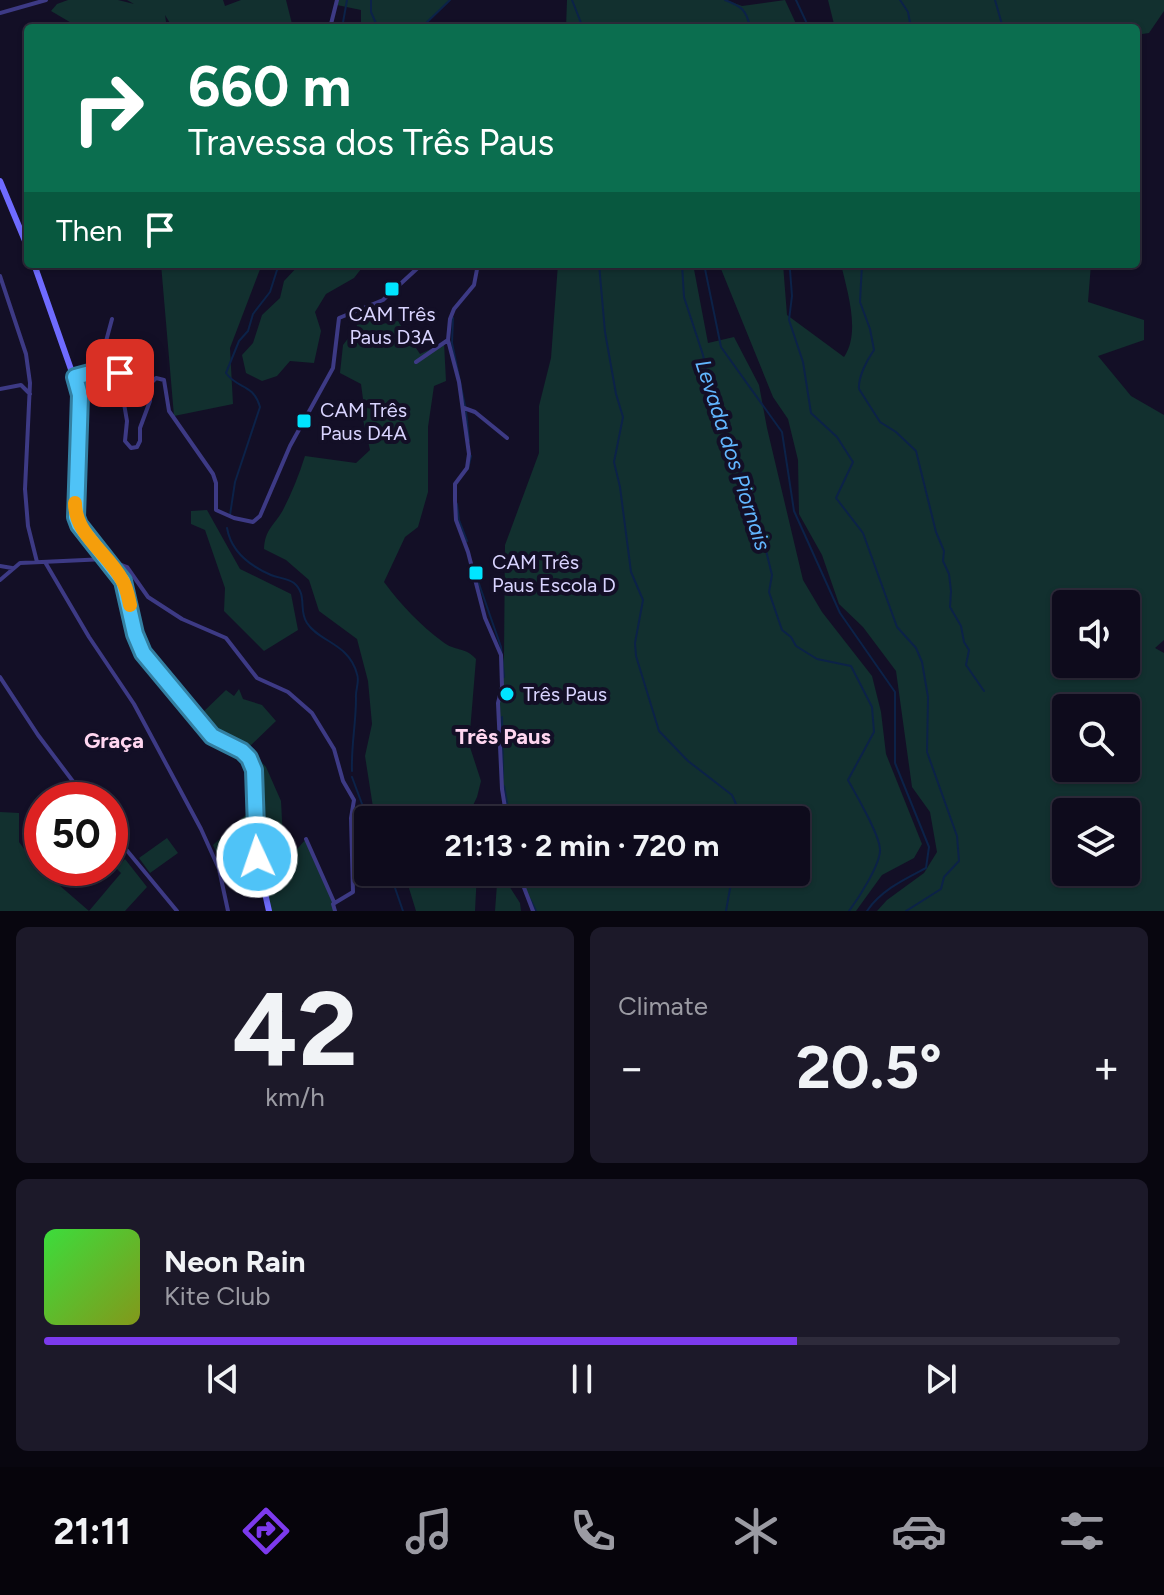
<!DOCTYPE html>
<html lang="en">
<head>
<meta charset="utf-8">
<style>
  :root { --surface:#0e0b1c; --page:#1c1929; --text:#f1f3f6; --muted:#9b9ba3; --line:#2e2b3b; --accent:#7c3aed }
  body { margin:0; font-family:Figtree,sans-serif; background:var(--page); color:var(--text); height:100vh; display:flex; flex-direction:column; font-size:30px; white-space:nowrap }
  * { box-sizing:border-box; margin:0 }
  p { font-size:26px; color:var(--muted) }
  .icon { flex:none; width:44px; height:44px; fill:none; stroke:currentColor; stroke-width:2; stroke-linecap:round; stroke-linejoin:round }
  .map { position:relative; height:911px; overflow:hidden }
  .panel { display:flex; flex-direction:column; gap:16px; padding:16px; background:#08060f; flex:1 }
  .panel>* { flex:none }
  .guide { position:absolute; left:24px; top:24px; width:1116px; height:244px; border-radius:8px; box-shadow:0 2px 6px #0004,0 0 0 2px var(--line); background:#0b6e4f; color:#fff; overflow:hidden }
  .tools { position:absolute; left:1052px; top:590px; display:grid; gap:16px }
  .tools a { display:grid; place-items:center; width:88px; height:88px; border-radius:8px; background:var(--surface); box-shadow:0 2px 6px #0004,0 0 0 2px var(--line); font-size:40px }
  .speed { position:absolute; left:24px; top:782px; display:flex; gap:16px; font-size:40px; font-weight:700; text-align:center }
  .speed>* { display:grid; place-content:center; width:104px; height:104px; border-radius:50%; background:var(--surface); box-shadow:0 2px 6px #0004,0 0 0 2px var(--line); line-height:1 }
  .speed .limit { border:12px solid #d22; background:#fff; color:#111 }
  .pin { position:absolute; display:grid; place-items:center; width:68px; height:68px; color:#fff; margin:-34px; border-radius:16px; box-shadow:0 4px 12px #0006 }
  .me { position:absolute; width:88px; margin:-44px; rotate:357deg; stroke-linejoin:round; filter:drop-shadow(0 0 6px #0008) }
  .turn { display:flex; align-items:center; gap:28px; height:168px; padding:0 32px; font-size:36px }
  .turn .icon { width:104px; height:104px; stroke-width:2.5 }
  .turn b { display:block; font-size:56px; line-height:68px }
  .then { display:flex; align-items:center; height:76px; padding:0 32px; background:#0003; gap:16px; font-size:30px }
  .big { font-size:60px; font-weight:700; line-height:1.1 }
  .panel .widget { flex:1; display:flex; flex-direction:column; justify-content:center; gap:12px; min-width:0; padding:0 28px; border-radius:12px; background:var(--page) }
  .panel .dial { align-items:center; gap:0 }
  .dial b { font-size:104px; line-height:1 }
  .song { display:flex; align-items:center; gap:24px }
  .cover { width:96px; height:96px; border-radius:12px; background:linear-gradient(135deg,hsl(120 70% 55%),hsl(70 70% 35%)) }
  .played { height:8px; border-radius:4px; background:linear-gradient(90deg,var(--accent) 70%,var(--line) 70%) }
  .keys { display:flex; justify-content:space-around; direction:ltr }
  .heat { display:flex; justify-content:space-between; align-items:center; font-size:44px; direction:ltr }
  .panel .tiles { flex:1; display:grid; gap:16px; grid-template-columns:1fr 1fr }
  .widget:last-child { grid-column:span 2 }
  .trip { position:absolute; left:354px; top:806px; width:456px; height:80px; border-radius:8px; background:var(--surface); box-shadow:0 2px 6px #0004,0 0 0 2px var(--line); font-weight:700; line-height:80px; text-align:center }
  .menu { display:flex; height:128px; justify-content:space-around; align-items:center; background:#06040b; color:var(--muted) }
  .menu .icon { width:56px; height:56px }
  .menu .on { color:var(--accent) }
  .menu b { font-size:36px; color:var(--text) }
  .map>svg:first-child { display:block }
  .green { fill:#12302f; fill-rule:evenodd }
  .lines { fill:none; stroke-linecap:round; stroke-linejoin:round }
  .stream { stroke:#0c2248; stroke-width:2 }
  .minor { stroke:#3d3a85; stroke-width:4 }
  .secondary { stroke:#6f6bff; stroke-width:6 }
  .route-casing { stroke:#337fa1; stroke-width:20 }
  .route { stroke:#4fc3f7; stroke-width:14 }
  .slow { stroke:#f59e0b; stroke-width:14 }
  .poi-dot { fill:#00e5ff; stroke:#130f26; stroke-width:3 }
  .labels { text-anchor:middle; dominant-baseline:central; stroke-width:8; stroke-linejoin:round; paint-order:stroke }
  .poi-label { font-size:20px; fill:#d9d4ff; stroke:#130f26; text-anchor:start }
  .water-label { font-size:22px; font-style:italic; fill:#62b6ff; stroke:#130f26 }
  .neighbourhood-label { font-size:22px; font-weight:bold; fill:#ffd6f0; stroke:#130f26 }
</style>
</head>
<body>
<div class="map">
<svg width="1164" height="911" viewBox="0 0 1164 911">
  <rect width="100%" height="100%" fill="#130f26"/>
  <path class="green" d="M68 0H118L134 4 127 0H223L225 6 241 0H286L293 28H173L165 15 167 28H80L51 11 57 4Z
    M337 0H450L420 28H361V10L337 5Z
    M567 0H726L742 6 785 0 798 28H566Z
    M828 0H1164V11L1149 33 1136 35V28H835Z
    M161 264H262L230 348 233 404 174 416Z
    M300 264H365L354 278 326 294 315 312 321 331 314 363 290 361 277 376 262 381 246 373 242 355 253 343 262 315 280 298 284 281Z
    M558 264H693L708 343 734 337 759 385 767 428 803 580 822 612 872 676 881 712 886 754 922 844 914 858 882 875 856 911H533L518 872H796V820H507L502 789 498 703 504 655 505 545 539 453V406L551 358Z
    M719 264H783L787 315 844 357C861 332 847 291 841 264H1091L1088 302 1144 320V340L1098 356 1131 396 1164 415V640L1155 648 1164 653V911H877L887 900 924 873 937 852 930 812 912 787 896 671 863 627 839 604 822 555 799 514 798 460 788 419 773 397ZM1066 604H1126V664H1066ZM1066 708H1126V768H1066ZM1066 812H1126V872H1066Z
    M373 310 376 325 398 321 420 354 444 343 446 381 434 386 428 427V492L418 527 405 537 384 582C401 605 420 625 443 642 454 651 466 647 476 659L469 744 481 781 477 797 466 820H375L365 756 372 724 368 681 357 639 319 611 309 580 286 560 264 549C265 529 274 526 283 510 292 492 299 475 305 456L356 463 370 450 361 411 363 399 361 384 340 373 343 345 357 327 356 317Z
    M207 510 240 569 291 594 298 630 264 651 224 611 225 588 205 530 191 524V511Z
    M239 689 243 699 262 705 276 721 246 750 215 733 200 715 226 690 234 696Z
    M254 754 266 767 281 801 283 839 290 857 306 839 337 911H270L267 871 278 864 274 857 268 858V854H262L257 765Z
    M252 809V844L217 854 213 845Z
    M0 812 19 813V842L36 865 89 911 121 873 116 868 125 859 147 887 125 911H0Z
    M167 838 178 853 150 873 139 858Z
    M404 872H477L475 911H416Z
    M502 875 520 903 521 911H495L497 884Z"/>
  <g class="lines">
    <path class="stream" d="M371 0V12L378 28
      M572 0 583 28
      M725 0C741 6 747 10 750 28
      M796 0 809 28
      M900 0 908 12 911 28
      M995 0 1003 28
      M342 28 347 0
      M421 28 450 0
      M599 264 605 332 616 394 623 417 614 462 620 487 631 572 643 600 635 643 636 656 659 731 688 761 732 795 743 820
      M682 264 684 297 703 355 712 399 725 428 726 442 739 462 751 513 760 526 772 575 769 592 782 630 791 637 796 646 817 659 851 666 872 707 874 732 848 780C856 795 879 833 880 849 881 864 858 899 849 911
      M704 264 721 347 782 432 794 511 840 613 895 692V763L929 847 926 868C905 879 881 890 867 911
      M783 264 790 270 792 296 789 320 803 362 811 413 837 437 853 462 836 498 863 533 897 627 916 648 922 662 928 697 927 752 957 836 959 861 944 877 941 889 906 911
      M862 264 860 302 870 329 874 350C867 360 858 377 859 389L880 422 896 432 916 451 936 532 944 551 943 561 949 574 951 591 950 607 961 626 964 642 969 650 966 665 984 691
      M453 318 452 343 465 406
      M466 412 469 441
      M468 469 471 456
      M457 504 459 520 467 541
      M230 515 235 482 260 407C253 383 237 389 226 373L239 341 248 331 253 314 270 292 277 270 284 264
      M227 528C231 551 250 566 271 575 278 578 287 578 294 583 308 595 298 610 307 623 319 642 349 643 357 674 360 682 355 690 356 698 356 724 351 746 352 771
      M478 581 501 647 504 677
      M502 717 503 779
      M352 777 365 812 364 832 368 846
      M504 786 510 820
      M386 872 394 885 403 911
      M530 899 536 911
      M726 911 733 872"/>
    <path class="minor" d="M0 13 46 0
      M330 28 337 0
      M478 264 474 285 454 309 450 319 448 340 459 382 469 454 467 468 455 484V501L456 520 468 552 485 618 501 655 502 687 498 703 502 789 507 820
      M0 276 26 354 30 383 25 489 28 526 37 562
      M416 362 448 340
      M98 371 112 319
      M75 377 105 369H118L127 421 125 441 131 448 137 447 140 441V428L150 401 151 383 156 378 164 380 169 411 213 474 216 483V510L234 518 253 522 260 516 290 446 333 368 339 318 383 300 422 264
      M0 389 21 385 30 394
      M464 408 475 412 507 438
      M45 562 89 637 134 704 201 829 219 869 228 911
      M0 566 12 568
      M0 580 20 563 106 559 127 567 148 597 182 619 226 638 257 678 288 692 312 713 334 749 343 781 354 800 351 818 353 892 333 904 335 911
      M0 677 38 735 87 800
      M110 830 177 911
      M306 839 334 902
      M518 872 533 911"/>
    <path class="secondary" d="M0 181 28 248
      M34 264 80 395 75 508 77 520 123 581 143 653 212 736 245 753 254 770 257 857 269 911"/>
  </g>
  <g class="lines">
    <defs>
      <path id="route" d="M120 373 118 369H105L75 377 80 395 76 517 79 525 123 581 135 634 143 653 212 736 242 751 249 758 254 770 257 857"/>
    </defs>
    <use href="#route" class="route-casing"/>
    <use href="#route" class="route"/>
    <path class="slow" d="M75 503C75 535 108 553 122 580 127 588 128 596 130 605"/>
  </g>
  <g class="poi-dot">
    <rect x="384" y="281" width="16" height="16" rx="4"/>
    <rect x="296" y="413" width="16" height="16" rx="4"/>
    <rect x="468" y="565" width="16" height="16" rx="4"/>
    <circle cx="507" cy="694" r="8"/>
  </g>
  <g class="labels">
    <g class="poi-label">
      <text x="392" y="314" text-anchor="middle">CAM Três<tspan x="392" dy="23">Paus D3A</tspan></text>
      <text x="320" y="410">CAM Três<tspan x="320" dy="23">Paus D4A</tspan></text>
      <text x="492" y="562">CAM Três<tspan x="492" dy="23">Paus Escola D</tspan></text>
      <text x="523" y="694">Três Paus</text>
    </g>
    <g class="water-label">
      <text transform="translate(733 455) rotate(72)">Levada dos Piornais</text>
    </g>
    <g class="neighbourhood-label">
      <text x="503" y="736">Três Paus</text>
      <text x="114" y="740">Graça</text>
    </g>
  </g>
</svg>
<div class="tools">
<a><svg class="icon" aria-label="sound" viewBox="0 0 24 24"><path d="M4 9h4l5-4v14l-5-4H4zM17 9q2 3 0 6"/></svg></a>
<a><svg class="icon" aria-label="search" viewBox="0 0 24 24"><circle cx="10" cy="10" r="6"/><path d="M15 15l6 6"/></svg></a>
<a><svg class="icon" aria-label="layers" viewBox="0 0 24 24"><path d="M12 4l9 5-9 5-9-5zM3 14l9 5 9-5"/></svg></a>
</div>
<div class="speed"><div class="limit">50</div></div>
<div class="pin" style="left:120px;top:373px;background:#d93025"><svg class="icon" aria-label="arrive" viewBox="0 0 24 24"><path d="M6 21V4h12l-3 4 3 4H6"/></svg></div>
<svg class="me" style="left:257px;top:857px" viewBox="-20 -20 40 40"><circle r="17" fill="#4fc3f7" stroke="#fff" stroke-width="3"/><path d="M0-11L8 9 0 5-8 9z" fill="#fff"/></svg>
<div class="trip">21:13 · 2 min · 720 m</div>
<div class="guide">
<div class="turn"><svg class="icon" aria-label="right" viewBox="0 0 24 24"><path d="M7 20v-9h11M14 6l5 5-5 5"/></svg><div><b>660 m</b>Travessa dos Três Paus</div></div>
<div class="then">Then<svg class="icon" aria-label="arrive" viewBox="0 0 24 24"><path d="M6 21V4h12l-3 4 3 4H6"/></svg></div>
</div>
</div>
<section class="panel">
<div class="tiles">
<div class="widget dial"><b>42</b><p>km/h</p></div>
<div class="widget"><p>Climate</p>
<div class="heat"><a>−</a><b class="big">20.5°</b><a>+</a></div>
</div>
<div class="widget">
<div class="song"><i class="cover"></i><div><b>Neon Rain</b><p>Kite Club</p></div></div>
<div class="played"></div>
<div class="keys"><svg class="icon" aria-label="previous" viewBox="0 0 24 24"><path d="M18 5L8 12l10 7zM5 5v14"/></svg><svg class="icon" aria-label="pause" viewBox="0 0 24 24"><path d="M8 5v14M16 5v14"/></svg><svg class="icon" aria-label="next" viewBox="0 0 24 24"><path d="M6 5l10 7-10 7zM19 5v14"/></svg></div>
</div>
</div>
</section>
<nav class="menu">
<b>21:11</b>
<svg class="icon on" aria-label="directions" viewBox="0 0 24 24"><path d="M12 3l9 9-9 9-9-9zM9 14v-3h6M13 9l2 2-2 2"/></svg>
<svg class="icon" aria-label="music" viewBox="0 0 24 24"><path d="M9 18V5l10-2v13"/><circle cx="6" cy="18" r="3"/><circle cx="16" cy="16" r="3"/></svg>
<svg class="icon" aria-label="phone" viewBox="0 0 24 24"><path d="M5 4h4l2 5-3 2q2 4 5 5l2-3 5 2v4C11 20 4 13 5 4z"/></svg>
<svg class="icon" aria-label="climate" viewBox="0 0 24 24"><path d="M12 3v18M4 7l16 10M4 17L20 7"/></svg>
<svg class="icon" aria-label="car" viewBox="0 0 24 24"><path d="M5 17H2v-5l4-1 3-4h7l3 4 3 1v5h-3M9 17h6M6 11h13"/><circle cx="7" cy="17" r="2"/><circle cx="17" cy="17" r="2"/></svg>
<svg class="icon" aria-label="filters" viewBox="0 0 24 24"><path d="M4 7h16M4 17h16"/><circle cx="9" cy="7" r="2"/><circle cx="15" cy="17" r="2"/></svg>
</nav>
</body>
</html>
